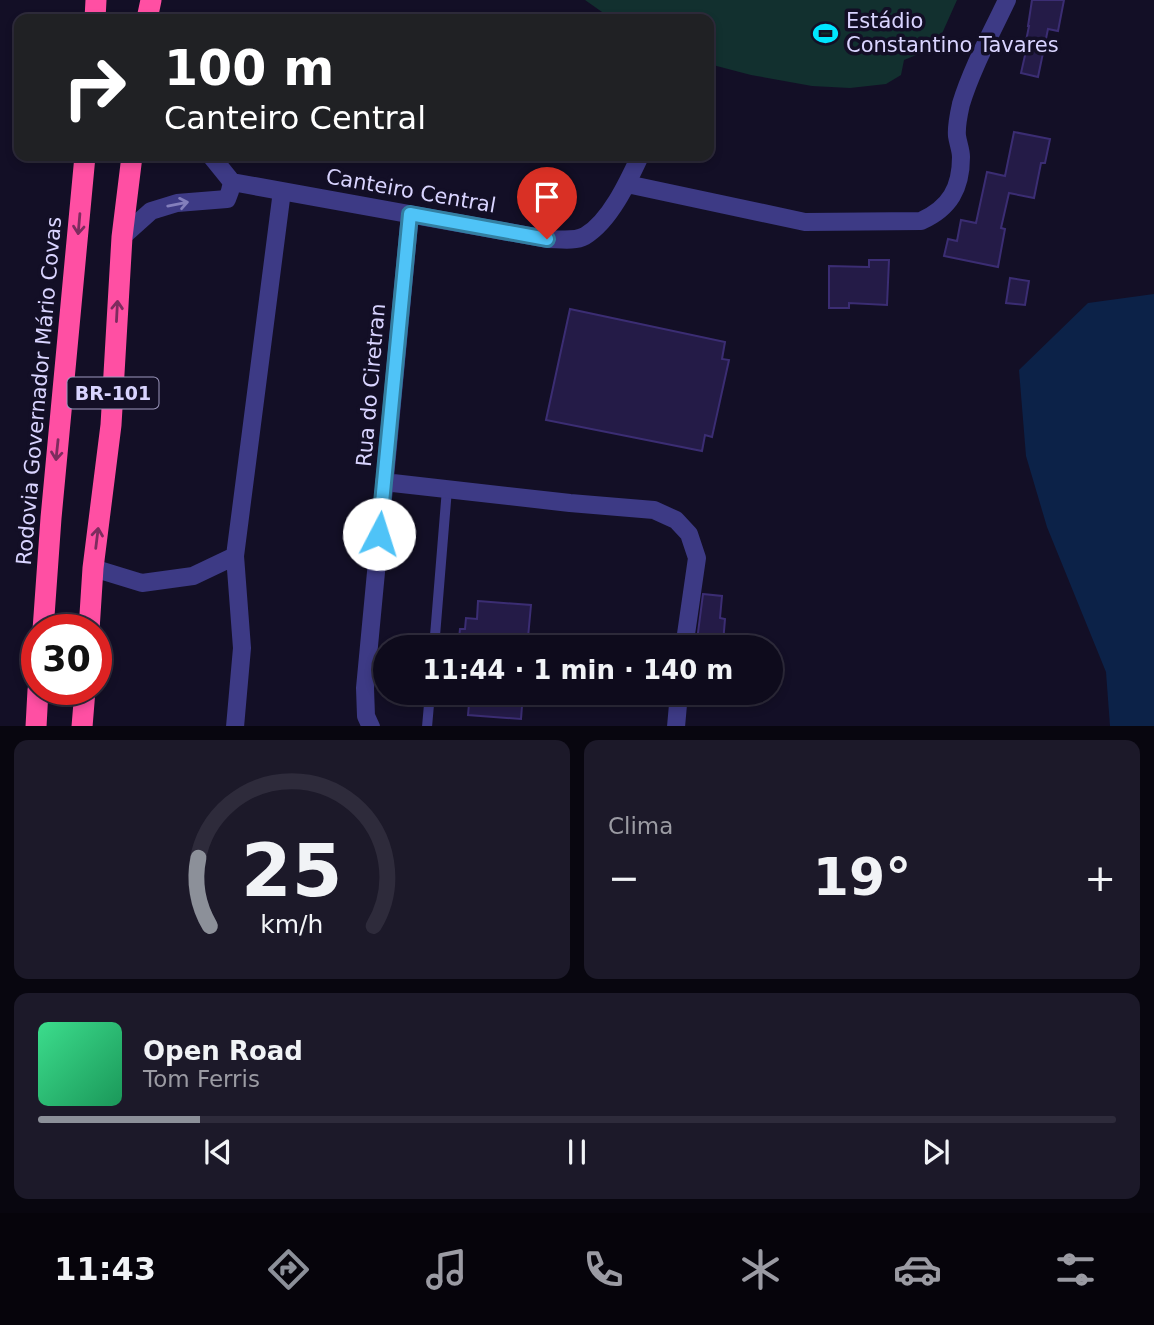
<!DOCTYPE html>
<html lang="pt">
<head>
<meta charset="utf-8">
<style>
  :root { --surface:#0e0b1c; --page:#1c1929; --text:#f1f3f6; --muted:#9b9ba3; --line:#2e2b3b; --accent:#8c9099 }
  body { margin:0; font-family:"DejaVu Sans",sans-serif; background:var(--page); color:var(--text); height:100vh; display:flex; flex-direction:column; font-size:26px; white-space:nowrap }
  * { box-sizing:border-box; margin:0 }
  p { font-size:23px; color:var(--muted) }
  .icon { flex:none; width:38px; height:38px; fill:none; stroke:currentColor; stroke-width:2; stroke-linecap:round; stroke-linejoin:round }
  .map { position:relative; height:726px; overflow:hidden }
  .side { display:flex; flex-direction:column; gap:14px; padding:14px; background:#08060f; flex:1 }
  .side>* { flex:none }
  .top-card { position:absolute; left:14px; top:14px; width:700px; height:147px; border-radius:14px; box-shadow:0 4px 10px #0003,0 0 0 2px var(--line); background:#202124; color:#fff; overflow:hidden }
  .speed { position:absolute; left:21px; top:614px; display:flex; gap:14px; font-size:35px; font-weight:700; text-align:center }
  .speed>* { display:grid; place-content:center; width:91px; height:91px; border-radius:50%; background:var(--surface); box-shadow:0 4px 10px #0003,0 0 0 2px var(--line); line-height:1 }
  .speed .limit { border:10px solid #d22; background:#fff; color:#111 }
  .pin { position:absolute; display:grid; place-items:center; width:60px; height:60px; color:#fff; margin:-72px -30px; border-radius:50% 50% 50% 0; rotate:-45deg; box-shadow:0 0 7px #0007 }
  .pin .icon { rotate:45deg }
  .me { position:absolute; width:77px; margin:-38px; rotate:5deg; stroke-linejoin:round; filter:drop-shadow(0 0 5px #0008) }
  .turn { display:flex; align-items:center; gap:24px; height:147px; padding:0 35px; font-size:32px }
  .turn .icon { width:91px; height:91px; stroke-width:2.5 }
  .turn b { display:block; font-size:49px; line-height:60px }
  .big { font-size:52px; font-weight:800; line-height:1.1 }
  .side .widget { flex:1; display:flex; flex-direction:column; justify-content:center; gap:10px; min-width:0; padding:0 24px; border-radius:14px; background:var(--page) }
  .side .dial { align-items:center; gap:0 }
  .dial svg { height:182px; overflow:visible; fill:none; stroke:var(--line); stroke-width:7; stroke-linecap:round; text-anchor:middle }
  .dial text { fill:var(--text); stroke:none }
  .song { display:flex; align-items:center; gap:21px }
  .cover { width:84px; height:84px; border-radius:10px; background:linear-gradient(135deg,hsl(150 70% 55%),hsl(150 70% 35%)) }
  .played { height:7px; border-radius:4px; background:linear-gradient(90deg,var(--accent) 15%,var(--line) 15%) }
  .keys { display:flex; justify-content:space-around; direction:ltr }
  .heat { display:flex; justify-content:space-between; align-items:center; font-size:38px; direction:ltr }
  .side .tiles { flex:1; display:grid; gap:14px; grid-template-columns:1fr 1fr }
  .widget:last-child { grid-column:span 2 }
  .trip { position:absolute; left:373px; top:635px; width:410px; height:70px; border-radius:35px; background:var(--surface); box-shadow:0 4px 10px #0003,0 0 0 2px var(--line); font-weight:800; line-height:70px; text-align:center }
  .dock { display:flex; height:112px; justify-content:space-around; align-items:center; background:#06040b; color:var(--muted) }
  .dock .icon { width:49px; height:49px }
  .dock .active { color:var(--accent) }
  .dock b { font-size:32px; color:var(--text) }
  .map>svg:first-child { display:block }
  .green { fill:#12302f }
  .water { fill:#0c2248 }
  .building { fill:#241b47; stroke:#3b2d73; stroke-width:2 }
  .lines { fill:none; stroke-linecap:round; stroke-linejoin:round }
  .lane { stroke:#3d3a85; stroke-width:10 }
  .street { stroke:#3d3a85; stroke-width:18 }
  .highway { stroke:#ff4fa3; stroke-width:21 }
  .oneway { stroke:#837fbc }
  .oneway2 { stroke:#7d2c5e }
  .route-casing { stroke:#337fa1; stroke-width:18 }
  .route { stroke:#4fc3f7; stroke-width:12 }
  .labels { text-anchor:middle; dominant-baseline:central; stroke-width:7; stroke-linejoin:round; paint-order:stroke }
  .shield { fill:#130f26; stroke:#9e99be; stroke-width:2 }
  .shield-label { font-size:19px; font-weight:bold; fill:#d9d4ff }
  .poi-label { font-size:21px; fill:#d9d4ff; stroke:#130f26; text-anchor:start }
  .street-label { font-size:21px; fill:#d9d4ff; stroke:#130f26 }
</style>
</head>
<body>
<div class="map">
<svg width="1154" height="727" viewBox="0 0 1154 727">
  <rect width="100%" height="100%" fill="#130f26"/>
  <path class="green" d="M585 0H957L936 47 904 60 901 75 886 84 850 88 812 86 751 75 709 64V19H612Z"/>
  <path class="water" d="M1154 294V726H1110L1106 672 1047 527 1026 456 1019 370 1088 303Z"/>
  <path class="building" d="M1032 0H1064L1058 31 1048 29 1038 77 1021 73 1028 42 1026 41 1029 26H1028Z
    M1014 132 1050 139 1045 163H1041L1034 198 1009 193 1001 228 1005 229 998 267 944 256 948 239 957 241 961 220 976 223 987 172 1005 176Z
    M869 260H889L887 305 849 303V308H829V266L869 267Z
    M1010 278 1029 281 1025 305 1006 303Z
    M570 309 725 342 722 359 729 360 712 437 705 435 702 451 546 420Z
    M703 594 722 596 720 618 725 619 723 643 697 640Z
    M478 601 531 605 527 648H458L460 629H465L466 618 477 619Z
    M470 693H523L521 719 468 715Z"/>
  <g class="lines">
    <path class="lane" d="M434 648 447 489
      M427 727 430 693"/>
    <path class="street" d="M232 182 547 239C559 239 574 242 585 236 610 221 628 182 640 156
      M627 184 805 222 921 221C950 208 961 188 961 157 961 150 958 143 957 136 956 126 959 113 961 104 972 68 991 34 1007 0
      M122 237 151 211 177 203 227 199 230 191 232 182 211 156
      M384 482 570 503 654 510 676 520 689 534 697 558 684 648
      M93 568 142 583 193 576 235 556
      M235 727 242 648 235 556 282 191
      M371 727 366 716 365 688 410 214
      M676 727 679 693"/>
    <path class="highway" d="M95 19 96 0
      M147 19 151 0
      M43 630 51 518 85 156
      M89 630 93 568 111 425 122 237 132 156
      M36 727 38 690
      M82 727 85 690"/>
  </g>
  <defs><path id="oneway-shaft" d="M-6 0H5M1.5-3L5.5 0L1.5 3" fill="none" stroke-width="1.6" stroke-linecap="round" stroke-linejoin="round" transform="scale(1.75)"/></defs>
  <use class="oneway" href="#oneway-shaft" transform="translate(178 204) rotate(-11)"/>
  <g class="oneway2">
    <use href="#oneway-shaft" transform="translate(79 224) rotate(95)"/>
    <use href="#oneway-shaft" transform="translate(117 311) rotate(-87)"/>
    <use href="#oneway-shaft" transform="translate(57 450) rotate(96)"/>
    <use href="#oneway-shaft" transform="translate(97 538) rotate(-83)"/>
  </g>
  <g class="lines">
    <defs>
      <path id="route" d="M379 534 410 214 547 239"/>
    </defs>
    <use href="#route" class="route-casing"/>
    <use href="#route" class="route"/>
  </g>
  <defs>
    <symbol id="stadium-bare" viewBox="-9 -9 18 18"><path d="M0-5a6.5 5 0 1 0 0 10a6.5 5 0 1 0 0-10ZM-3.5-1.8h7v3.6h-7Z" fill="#00e5ff" stroke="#130f26" stroke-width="2.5" paint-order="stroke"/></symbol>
  </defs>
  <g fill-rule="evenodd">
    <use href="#stadium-bare" x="808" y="16" width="35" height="35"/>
  </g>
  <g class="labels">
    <rect class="shield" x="67.5" y="377.5" width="91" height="31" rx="5"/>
    <g class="shield-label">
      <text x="113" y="393">BR-101</text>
    </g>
    <g class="poi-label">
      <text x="846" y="21">Estádio<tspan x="846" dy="24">Constantino Tavares</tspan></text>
    </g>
    <g class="street-label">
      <text transform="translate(411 191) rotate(10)">Canteiro Central</text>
      <text transform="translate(371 385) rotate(-85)">Rua do Ciretran</text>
      <text transform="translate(39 391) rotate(-85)">Rodovia Governador Mário Covas</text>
    </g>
  </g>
</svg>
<div class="speed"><div class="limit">30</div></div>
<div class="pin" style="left:547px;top:239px;background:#d93025"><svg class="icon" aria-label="arrive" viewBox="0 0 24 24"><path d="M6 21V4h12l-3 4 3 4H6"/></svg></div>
<svg class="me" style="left:379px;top:534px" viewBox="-20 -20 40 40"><circle r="19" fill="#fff"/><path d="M0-13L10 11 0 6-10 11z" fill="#4fc3f7"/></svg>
<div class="trip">11:44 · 1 min · 140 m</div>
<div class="top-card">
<div class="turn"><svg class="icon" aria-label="right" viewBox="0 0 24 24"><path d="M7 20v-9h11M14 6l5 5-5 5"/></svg><div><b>100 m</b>Canteiro Central</div></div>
</div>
</div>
<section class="side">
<div class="tiles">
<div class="widget dial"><svg viewBox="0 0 100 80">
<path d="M14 69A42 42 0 1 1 86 69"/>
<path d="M14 69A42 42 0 0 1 9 39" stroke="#8c9099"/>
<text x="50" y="56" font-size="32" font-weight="700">25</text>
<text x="50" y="72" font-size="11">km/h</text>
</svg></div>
<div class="widget"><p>Clima</p>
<div class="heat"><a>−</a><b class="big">19°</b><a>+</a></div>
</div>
<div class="widget">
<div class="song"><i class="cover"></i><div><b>Open Road</b><p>Tom Ferris</p></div></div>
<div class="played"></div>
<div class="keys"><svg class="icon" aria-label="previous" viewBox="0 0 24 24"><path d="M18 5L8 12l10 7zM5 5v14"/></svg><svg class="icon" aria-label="pause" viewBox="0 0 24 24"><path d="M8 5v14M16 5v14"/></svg><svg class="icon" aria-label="next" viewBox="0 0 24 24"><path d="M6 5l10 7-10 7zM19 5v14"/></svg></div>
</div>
</div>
</section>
<nav class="dock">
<b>11:43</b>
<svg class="icon active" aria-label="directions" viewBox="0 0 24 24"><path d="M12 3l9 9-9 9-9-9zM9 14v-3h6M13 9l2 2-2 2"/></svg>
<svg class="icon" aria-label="music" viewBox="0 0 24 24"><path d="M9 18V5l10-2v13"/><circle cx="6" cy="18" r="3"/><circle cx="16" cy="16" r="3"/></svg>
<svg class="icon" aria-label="phone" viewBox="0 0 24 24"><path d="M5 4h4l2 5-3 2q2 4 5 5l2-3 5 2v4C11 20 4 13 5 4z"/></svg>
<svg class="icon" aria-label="climate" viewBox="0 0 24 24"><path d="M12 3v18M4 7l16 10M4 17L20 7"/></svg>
<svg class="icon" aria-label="car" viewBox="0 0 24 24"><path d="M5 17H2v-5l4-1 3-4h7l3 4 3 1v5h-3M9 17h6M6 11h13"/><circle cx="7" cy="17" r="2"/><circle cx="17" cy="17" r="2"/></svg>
<svg class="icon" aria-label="filters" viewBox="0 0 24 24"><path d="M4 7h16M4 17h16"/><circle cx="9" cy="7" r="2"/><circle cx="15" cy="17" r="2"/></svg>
</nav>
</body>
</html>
